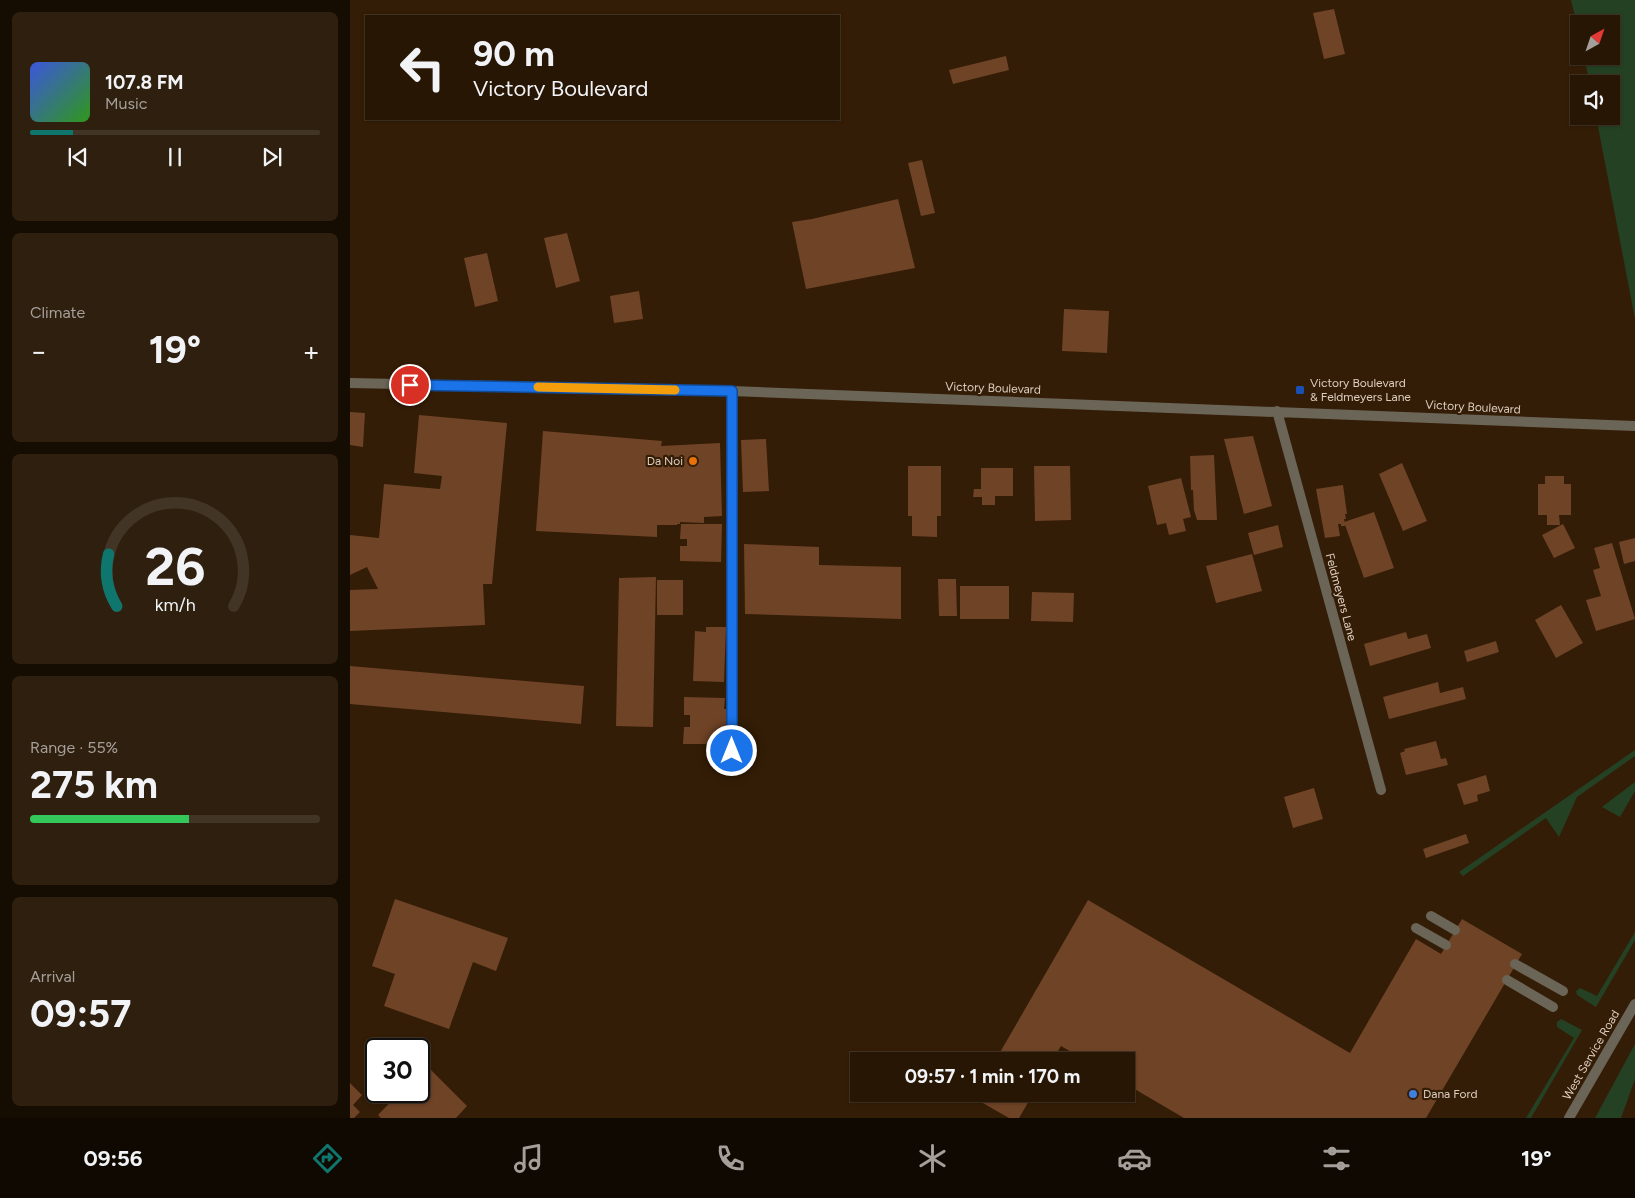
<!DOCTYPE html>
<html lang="en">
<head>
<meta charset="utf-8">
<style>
  :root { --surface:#271604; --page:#2f1f0e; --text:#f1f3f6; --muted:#a49f9a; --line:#433526; --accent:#0f766e }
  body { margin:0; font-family:Figtree,sans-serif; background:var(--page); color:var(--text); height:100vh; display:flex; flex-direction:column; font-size:19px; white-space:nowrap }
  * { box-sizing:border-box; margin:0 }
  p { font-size:16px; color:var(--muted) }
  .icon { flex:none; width:28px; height:28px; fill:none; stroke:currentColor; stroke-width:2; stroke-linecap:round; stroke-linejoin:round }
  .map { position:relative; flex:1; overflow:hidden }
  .sheet { display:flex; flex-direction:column; gap:12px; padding:12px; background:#150c02; width:350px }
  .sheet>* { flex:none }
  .guide { position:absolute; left:15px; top:15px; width:475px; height:105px; border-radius:0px; box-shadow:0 1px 4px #0004,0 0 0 1px var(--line); background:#271604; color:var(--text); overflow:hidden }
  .needle { width:32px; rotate:40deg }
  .fabs { position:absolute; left:1220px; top:15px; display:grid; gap:10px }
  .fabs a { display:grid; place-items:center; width:50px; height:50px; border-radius:0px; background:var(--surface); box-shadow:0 1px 4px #0004,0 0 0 1px var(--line); font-size:25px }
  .speed { position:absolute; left:15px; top:1038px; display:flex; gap:10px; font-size:25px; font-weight:700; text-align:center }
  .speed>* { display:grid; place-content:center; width:65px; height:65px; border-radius:50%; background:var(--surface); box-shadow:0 1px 4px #0004,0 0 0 1px var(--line); line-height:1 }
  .speed .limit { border:2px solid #111; border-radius:8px; background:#fff; color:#111 }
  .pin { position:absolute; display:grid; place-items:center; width:42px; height:42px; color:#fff; margin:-21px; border:2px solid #fff; border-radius:50%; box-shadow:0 1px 5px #0007 }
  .me { position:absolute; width:55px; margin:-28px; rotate:0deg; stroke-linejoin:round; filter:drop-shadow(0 0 4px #0008) }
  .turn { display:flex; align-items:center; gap:18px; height:105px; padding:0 25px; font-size:22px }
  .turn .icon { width:65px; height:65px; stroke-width:2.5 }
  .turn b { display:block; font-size:35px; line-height:42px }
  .big { font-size:38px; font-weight:700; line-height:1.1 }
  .sheet .tile { flex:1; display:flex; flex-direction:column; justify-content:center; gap:8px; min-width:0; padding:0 18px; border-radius:8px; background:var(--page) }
  .sheet .dial { align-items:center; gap:0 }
  .dial svg { height:130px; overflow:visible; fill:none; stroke:var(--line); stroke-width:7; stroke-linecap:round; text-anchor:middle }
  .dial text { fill:var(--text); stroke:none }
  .song { display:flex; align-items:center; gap:15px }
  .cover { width:60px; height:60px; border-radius:8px; background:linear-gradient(135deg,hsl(230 70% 55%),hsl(110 70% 35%)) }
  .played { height:5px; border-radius:2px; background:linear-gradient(90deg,var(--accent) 15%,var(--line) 15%) }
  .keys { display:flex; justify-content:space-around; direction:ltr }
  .heat { display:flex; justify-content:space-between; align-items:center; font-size:28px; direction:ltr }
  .charge { height:8px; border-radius:4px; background:linear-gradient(90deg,#34c759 55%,var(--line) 0) }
  .trip { position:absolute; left:500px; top:1052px; width:285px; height:50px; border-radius:0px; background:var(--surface); box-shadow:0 1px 4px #0004,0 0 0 1px var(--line); font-weight:700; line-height:50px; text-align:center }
  .tabs { display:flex; height:80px; justify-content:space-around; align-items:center; background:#100902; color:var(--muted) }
  .tabs .icon { width:35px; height:35px }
  .tabs .on { color:var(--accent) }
  .tabs b { font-size:22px; color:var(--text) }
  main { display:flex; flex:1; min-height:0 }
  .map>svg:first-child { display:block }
  .green { fill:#244124 }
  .building { fill:#6f4326 }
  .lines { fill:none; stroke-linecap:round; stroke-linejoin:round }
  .lane { stroke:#6a6557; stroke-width:10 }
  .street { stroke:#6a6557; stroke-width:10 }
  .route-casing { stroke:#114b97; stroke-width:12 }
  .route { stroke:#1a73e8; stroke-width:9 }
  .slow { stroke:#f59e0b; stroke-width:9 }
  .transit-dot { fill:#1a4fb4; stroke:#341d06; stroke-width:2 }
  .food-dot { fill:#e8710a; stroke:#341d06; stroke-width:2 }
  .shop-dot { fill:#3f7fe0; stroke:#341d06; stroke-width:2 }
  .labels { text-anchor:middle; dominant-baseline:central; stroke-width:4.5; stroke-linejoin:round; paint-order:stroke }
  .poi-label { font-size:12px; fill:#decec1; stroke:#341d06; text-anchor:start }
  .street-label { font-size:12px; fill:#decec1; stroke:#341d06 }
</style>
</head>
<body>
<main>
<section class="sheet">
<div class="tile">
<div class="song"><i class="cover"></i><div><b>107.8 FM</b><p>Music</p></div></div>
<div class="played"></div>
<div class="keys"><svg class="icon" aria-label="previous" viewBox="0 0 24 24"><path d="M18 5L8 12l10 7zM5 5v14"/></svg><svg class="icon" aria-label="pause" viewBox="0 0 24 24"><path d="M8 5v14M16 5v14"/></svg><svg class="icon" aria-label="next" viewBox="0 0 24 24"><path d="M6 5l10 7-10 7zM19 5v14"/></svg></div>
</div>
<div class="tile"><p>Climate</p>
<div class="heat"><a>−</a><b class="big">19°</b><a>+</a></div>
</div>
<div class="tile dial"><svg viewBox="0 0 100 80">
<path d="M14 69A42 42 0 1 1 86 69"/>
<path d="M14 69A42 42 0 0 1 9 37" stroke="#0f766e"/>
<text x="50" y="56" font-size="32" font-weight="700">26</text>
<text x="50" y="72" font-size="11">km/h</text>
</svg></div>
<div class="tile"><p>Range · 55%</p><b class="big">275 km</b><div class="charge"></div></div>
<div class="tile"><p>Arrival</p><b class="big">09:57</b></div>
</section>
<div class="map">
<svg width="1285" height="1118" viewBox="0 0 1285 1118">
  <rect width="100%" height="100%" fill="#341d06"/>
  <path class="green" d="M1221 0H1285V319L1246 116H1261V84H1240L1234 56H1261V24H1229V33Z
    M1285 750V756L1227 797 1209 837 1196 818 1113 876 1109 872Z
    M1285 782V791L1270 817 1252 807Z
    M1285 932V940L1246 1007 1227 995 1226 991 1230 988 1247 996Z
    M1211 1019 1232 1030 1181 1118H1176L1224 1038 1207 1027V1022Z
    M1285 1044V1079L1271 1118H1245Z"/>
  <path class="building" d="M984 9 995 54 974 59 963 13Z
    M656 56 659 70 603 84 599 70Z
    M572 160 585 213 571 216 558 163Z
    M548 199 565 268 456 289 442 222 462 219Z
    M217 233 230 281 206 288 194 238Z
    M137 253 148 301 125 307 114 258Z
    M289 291 293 319 264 323 260 296Z
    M714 309 759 311 757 353 712 351Z
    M0 412 15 413 13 447 0 445Z
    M69 415 157 423 142 584H133L135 625 0 631V590L28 589 17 567 0 575V535L29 538 34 484 90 489 92 476 64 473Z
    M193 431 312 441 311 446 370 443 372 516 354 517V523L330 522V524H327V525H307V537L186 531Z
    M903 436 922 506 894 514 874 439Z
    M416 439 419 491 393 492 391 440Z
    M864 455 867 520H847L844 510 843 490H841L840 456Z
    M1052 463 1077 521 1053 531 1029 474Z
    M558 466H591V516H587V537L562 536V516H558Z
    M684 466H720L721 520 685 521Z
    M631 468H663V496H645V505H632V497H623L624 489H631Z
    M1195 476H1214V484H1221V515H1209L1210 525H1197V515H1188V484H1195Z
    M831 478 841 517 833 519 836 531 819 535 816 523 807 525 798 486Z
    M993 485 997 514H995L996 519H994L995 526H991V524H988L990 536 975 538 966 489Z
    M1024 512 1044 568 1014 578 994 522Z
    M331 524H372L371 562 330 561V546H337V539H330Z
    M1213 524 1225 548 1204 558 1192 535Z
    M928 525 933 547 904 555 898 533Z
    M1285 538V561L1274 564 1269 542Z
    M1262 543 1285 619 1246 631 1236 600 1251 596 1243 570 1250 568 1244 548Z
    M394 544 469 547V565L551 567V619L395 614Z
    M902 554 912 591 866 603 856 566Z
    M306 577 303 727 266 726 269 578Z
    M588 579H606L607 616H589Z
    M307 580H333V615H307Z
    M610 586H659V619H610Z
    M682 592 724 593 723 622 681 621Z
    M1211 605 1233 643 1206 658 1185 620Z
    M356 627H376L374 682 343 681 345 631 356 632Z
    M1056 632 1058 639 1077 634 1081 648 1020 666 1014 644Z
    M1146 641 1149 652 1117 662 1114 651Z
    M0 666 234 686 231 724 0 704Z
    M1088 682 1090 693 1113 687 1116 699 1039 719 1033 697Z
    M334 697 375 698 374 709H381V734H374L373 744H333L334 727H340V715H334Z
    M1086 741 1091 759 1096 758 1098 765 1056 775 1050 753 1055 751 1054 749Z
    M1136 775 1140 791 1127 795 1128 801 1114 805 1107 784Z
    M964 788 973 819 943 828 934 797Z
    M1116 834 1119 843 1076 858 1073 849Z
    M45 899 158 938 146 971 123 962 99 1029 34 1006 45 974 22 966Z
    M738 900 1000 1053 1066 939 1091 954 1112 919 1172 954 1076 1118H834L776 1084V1061H737L711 1046 702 1061H645Z
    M76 1065 117 1106 106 1118H31L28 1115 51 1091H69V1073Z
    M0 1083 12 1095 3 1105 10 1112 4 1118H0Z
    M626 1094H683L669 1118H659L624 1098Z"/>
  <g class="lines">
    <path class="lane" d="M1081 916 1105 930
      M1066 928 1096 945
      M1165 964 1213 991
      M1157 980 1203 1007"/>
    <path class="street" d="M0 383 382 391 1285 426
      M927 411 1031 790
      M382 751V391
      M1219 1118 1285 1004"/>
  </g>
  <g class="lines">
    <defs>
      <path id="route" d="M60 385 382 391V751"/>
    </defs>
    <use href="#route" class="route-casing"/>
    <use href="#route" class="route"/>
    <path class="slow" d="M188 387 325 390"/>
  </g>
  <rect class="transit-dot" x="945" y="385" width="10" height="10" rx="2.5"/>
  <circle class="food-dot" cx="343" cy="461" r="5"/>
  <circle class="shop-dot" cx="1063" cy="1094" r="5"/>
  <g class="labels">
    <g class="poi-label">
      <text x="960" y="383">Victory Boulevard<tspan x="960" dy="14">&amp; Feldmeyers Lane</tspan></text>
      <text x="333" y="461" text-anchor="end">Da Noi</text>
      <text x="1073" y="1094">Dana Ford</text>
    </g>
    <g class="street-label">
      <text transform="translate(643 388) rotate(2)">Victory Boulevard</text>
      <text transform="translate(1123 407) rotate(3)">Victory Boulevard</text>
      <text transform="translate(991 597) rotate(75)">Feldmeyers Lane</text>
      <text transform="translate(1241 1055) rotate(-60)">West Service Road</text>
    </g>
  </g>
</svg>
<div class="fabs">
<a><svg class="needle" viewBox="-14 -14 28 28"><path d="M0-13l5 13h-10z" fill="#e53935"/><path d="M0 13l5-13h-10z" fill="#a49f9a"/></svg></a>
<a><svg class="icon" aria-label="sound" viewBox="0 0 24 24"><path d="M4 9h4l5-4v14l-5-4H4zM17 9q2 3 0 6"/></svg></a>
</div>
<div class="speed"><div class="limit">30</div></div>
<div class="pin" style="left:60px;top:385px;background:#d93025"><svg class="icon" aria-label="arrive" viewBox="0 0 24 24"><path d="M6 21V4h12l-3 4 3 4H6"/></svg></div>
<svg class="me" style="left:382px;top:751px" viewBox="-20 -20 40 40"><circle r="17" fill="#1a73e8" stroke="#fff" stroke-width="3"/><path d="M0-11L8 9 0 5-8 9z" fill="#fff"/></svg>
<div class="trip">09:57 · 1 min · 170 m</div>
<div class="guide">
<div class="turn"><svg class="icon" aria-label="left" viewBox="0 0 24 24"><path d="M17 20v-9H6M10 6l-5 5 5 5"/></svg><div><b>90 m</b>Victory Boulevard</div></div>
</div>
</div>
</main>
<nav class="tabs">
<b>09:56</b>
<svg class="icon on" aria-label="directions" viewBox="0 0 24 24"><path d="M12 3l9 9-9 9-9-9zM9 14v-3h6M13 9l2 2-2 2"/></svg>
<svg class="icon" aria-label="music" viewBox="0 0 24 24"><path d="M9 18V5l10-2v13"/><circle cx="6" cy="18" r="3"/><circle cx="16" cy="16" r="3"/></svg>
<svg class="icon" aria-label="phone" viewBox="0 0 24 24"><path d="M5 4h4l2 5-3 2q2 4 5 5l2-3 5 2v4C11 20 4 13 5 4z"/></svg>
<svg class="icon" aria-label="climate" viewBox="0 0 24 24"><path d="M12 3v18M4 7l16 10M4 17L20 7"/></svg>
<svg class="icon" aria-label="car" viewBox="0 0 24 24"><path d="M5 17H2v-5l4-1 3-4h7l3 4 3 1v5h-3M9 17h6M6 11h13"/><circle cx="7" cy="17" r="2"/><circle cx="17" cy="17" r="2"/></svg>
<svg class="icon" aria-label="filters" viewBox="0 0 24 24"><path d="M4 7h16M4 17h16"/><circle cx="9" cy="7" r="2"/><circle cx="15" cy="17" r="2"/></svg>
<b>19°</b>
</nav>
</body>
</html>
